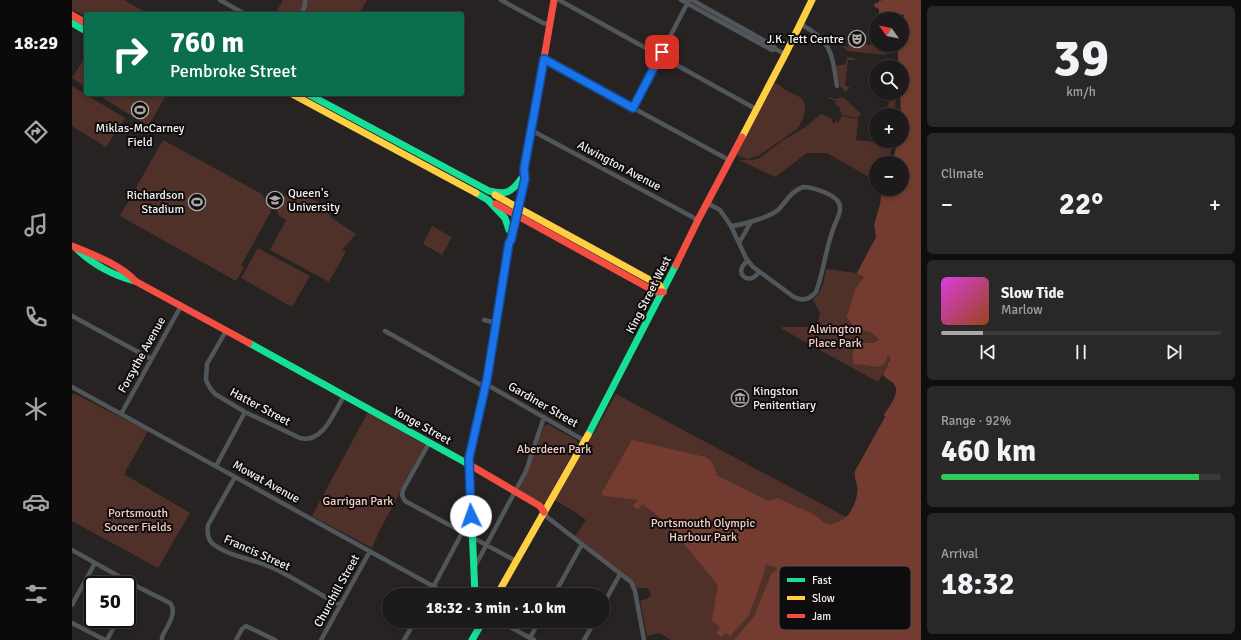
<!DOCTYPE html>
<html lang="en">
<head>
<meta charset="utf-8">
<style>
  :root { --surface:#1c1a1a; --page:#292727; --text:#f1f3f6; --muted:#a0a1a2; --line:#3a3839; --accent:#aba8a7 }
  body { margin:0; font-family:Signika,sans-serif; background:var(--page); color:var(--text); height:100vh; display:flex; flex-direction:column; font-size:15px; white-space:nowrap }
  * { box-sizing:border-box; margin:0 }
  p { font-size:13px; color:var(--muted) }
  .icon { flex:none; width:22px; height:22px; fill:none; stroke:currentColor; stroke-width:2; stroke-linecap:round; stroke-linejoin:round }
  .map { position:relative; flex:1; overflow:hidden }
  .sheet { display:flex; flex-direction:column; gap:6px; padding:6px; background:#0f0e0e; width:320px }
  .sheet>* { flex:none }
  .top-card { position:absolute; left:12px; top:12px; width:380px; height:84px; border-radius:4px; box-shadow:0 2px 6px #0003,0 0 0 1px var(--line); background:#0b6e4f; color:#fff; overflow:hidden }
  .needle { width:26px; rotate:303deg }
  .fabs { position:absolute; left:797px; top:12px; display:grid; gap:8px }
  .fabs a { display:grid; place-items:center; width:40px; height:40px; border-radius:50%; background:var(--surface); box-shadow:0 2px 6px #0003,0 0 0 1px var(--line); font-size:20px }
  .speed { position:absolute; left:12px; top:576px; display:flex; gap:8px; font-size:20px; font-weight:700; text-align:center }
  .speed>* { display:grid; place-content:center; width:52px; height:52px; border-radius:50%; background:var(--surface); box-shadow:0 2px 6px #0003,0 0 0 1px var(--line); line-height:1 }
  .speed .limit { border:2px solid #111; border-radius:6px; background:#fff; color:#111 }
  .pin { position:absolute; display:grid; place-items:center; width:34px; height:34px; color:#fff; margin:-17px; border-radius:8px; box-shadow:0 2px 6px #0006 }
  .me { position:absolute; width:44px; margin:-22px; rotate:357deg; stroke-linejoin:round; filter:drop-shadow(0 0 3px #0008) }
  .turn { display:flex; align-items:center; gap:14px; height:84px; padding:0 20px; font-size:18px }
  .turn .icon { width:52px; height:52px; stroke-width:2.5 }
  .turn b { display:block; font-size:28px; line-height:34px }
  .big { font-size:30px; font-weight:700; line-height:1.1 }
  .sheet .tile { flex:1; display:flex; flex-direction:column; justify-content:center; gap:6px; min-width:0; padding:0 14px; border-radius:6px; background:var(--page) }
  .sheet .dial { align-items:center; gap:0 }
  .dial b { font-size:52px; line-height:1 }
  .song { display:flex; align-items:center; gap:12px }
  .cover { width:48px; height:48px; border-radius:6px; background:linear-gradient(135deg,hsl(300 70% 55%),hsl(20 70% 35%)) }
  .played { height:4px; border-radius:2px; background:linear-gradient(90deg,var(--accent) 15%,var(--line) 15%) }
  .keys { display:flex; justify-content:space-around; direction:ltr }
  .heat { display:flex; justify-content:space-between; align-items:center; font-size:22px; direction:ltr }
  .charge { height:6px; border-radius:3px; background:linear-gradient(90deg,#34c759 92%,var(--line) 0) }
  .trip { position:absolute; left:310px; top:588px; width:228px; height:40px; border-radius:20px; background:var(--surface); box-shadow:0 2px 6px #0003,0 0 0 1px var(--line); font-weight:700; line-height:40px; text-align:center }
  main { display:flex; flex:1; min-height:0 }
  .tabs { display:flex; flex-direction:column; width:72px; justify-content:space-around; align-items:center; background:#0b0a0a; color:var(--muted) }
  .tabs .icon { width:28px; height:28px }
  .tabs .selected { color:var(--accent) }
  .tabs b { font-size:18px; color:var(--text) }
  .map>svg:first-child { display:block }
  .green { fill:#50312a }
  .water { fill:#743c31 }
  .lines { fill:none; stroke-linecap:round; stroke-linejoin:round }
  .street { stroke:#51565b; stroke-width:4.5 }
  .fast { stroke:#16e098; stroke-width:7 }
  .slow { stroke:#ffcf43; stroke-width:7 }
  .jam { stroke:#f24e42; stroke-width:7 }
  .route-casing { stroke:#114b97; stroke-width:10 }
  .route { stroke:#1a73e8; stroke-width:7 }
  .labels { text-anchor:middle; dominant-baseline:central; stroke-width:4; stroke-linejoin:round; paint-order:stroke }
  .poi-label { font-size:12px; fill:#f3efef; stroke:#0e0c0c; text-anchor:end }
  .street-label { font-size:12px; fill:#f3efef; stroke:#0e0c0c }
  .park-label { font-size:12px; fill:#f5ccc4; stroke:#0e0c0c }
  .key { fill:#0e0c0c; stroke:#535050; stroke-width:1 }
  .key-label { font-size:11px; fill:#f3efef }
</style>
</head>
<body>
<main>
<nav class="tabs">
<b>18:29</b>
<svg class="icon selected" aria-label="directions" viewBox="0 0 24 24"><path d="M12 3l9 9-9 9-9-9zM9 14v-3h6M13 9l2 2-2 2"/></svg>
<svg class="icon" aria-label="music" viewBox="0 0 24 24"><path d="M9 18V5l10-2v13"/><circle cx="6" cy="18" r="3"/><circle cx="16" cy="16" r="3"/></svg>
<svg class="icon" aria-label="phone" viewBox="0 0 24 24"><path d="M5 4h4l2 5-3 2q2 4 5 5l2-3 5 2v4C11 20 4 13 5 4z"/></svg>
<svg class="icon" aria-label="climate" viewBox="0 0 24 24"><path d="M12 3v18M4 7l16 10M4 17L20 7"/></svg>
<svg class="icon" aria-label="car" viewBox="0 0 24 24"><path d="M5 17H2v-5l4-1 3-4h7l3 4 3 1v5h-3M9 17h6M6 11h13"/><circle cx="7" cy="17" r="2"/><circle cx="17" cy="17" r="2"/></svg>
<svg class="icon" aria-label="filters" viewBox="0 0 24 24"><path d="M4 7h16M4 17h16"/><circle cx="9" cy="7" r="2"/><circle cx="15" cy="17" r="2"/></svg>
</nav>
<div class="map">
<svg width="849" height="640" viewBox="0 0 849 640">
  <rect width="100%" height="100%" fill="#262322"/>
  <path class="green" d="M0 0H52L77 14H14V16L0 10Z
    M211 0H295L287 14H203Z
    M776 43 814 46 815 50 821 49 822 53H816L813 55 776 51 771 47 767 46 776 47Z
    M14 56V87L0 78Z
    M775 57 783 58V60H776L773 86 778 87 773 92 768 86 764 66 774 64Z
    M703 83C708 84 710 88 713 90 718 93 726 95 730 99 737 108 730 123 724 130L686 156 676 159 666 156 665 153Z
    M0 86 53 118 34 147 0 126Z
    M818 93H825L823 107 824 115H815L817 101 812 99V98H818Z
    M25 94H95L76 126Z
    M758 97 763 99 771 97 790 115H787L786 118 770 115 767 107 763 104 764 101 756 98Z
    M749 114 760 119V123H762L765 120V124L770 116 786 119 784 140 803 142 804 126V141H821L816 163H804V181L755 153H735L703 177 667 160H682L689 157 710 141 732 128Z
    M91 140 190 194 199 211 169 266 172 268 164 281 48 216Z
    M224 191 257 208 255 211 261 219 284 234 270 250 274 252 257 282 198 250 214 220 206 215 205 208 209 198Z
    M360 226 380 237 370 255 351 244Z
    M186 248 238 276 220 307 169 278Z
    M754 269 785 273 793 276 782 291 778 307 774 316 782 328 800 333 807 340 801 343 785 342 781 353 782 363C792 363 801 372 810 364 813 361 815 360 816 356H819L816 366 806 382 710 329V327H745L748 313 741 299C751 292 752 280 754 269Z
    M1 393 76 431 52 474 118 513 86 568 0 521V396Z
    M544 394 774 517 752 529 705 568 707 569 699 574 682 616 662 640H599L587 633 575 636 568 601 576 598 579 595 577 590 574 588H565L555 577 503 536 514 520 503 512 481 499 522 433Z
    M296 412 353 445 307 532 300 548 240 516Z
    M475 424 504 440 506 443 474 502 470 503 447 490 454 475 472 426Z"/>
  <path class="water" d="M811 0H849V640H662L682 616 699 574 705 570V568L693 564 692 573 677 615 658 636 653 633 649 637 644 633 648 628 640 620 646 585 593 521 570 504 566 510 561 506 566 500 533 496 529 494 560 440 633 457C645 464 639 466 645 473L644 475 697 501 705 498 743 515 751 522 758 525C763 523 771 520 775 516 781 510 787 495 785 486 784 480 782 478 783 471L813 417 812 415C817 406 831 391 820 382 816 379 813 378 811 374L816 366V362H818V356H816L812 364C802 371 793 363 782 364 779 357 781 349 785 342L801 343 807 340 800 333 782 328 774 316 778 307 782 291 792 277 785 273 804 237 802 225 808 204 810 189H830V163H820L826 141H830L828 93H830V67H827L825 45H830V27L832 22V15L826 14 825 19H807V9L802 6 803 3H806L807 1Z"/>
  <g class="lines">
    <path class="street" d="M148 0 173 14
      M429 0 471 23 477 24
      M487 0 684 109
      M609 0 700 50 703 49
      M620 0 702 46 703 49 713 54
      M230 14 233 4V0
      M728 24C760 40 760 54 765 86
      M471 59 657 160
      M561 108 617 0
      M459 130 626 220
      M731 187C740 187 763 194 767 203 770 210 766 217 763 224 754 246 752 270 744 292 738 299 731 302 722 297L681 267 674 258 659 226C670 225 698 217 706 210 715 201 719 191 731 187Z
      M635 203 648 210 659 226
      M667 243 679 222
      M676 261C660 271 676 288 687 272
      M0 316 79 359
      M412 320 424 323
      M154 331 135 364 134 380 138 388 143 394 173 412 228 438C251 444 262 412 272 396
      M313 331 409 385 419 387 513 441
      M0 387 377 595
      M49 414 109 306
      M357 443 331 490 330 495 333 501 444 561
      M144 466 173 412
      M163 477 136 525C135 532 135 539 141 544 158 557 182 559 201 568 224 579 245 593 268 605
      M472 512 475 517 559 582 563 591 572 640
      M0 550 64 586 98 603C106 613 95 626 90 637V640
      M402 568 454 471 472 417
      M357 595 399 516
      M482 595 510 544
      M55 602 64 586
      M0 605 23 563
      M531 605 548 574
      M427 621 462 640
      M0 623 33 640
      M458 638 467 621
      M35 640 46 619
      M164 640 170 629 174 626 203 640
      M249 640 298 551
      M332 640 343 621
      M512 640 523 621"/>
    <path class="fast" d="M0 23 14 31
      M236 94 417 191C434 195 439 193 449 179
      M404 193 416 200 433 218 437 230
      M5 249C20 264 42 276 63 281
      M177 343 398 465
      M516 435 604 265
      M403 595 397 458 415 379 434 264
      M400 640 411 621"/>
    <path class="slow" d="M220 94 404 193
      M670 137 714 53 740 0
      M423 195 587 285 591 292
      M425 595 516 435"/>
    <path class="jam" d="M0 15 14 23
      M424 204 584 292H591
      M0 246C19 254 50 265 63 281L177 343
      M434 264 437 243 439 240 453 179V169L482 0
      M604 265 626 220 670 137
      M398 465 468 506 472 512"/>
  </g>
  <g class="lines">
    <defs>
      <path id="route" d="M399 516 397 458 415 379 437 243 439 240 453 179 452 169 472 59 561 108 590 52"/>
    </defs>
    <use href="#route" class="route-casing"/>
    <use href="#route" class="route"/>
  </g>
  <defs>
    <symbol id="theatre-ring" viewBox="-11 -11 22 22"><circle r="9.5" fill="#0e0c0c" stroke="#aba8a7" stroke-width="1.5"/><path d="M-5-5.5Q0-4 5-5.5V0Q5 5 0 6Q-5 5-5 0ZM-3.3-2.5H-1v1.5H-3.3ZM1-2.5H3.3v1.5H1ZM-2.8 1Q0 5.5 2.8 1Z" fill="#aba8a7"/></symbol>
    <symbol id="stadium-ring" viewBox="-11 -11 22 22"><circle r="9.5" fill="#0e0c0c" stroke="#aba8a7" stroke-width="1.5"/><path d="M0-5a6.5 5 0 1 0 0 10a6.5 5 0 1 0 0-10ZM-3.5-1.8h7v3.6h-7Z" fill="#aba8a7"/></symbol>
    <symbol id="university-ring" viewBox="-11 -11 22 22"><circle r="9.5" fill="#0e0c0c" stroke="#aba8a7" stroke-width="1.5"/><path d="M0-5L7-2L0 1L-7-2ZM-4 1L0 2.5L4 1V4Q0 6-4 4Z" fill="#aba8a7"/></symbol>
    <symbol id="museum-ring" viewBox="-11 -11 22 22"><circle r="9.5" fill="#0e0c0c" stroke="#aba8a7" stroke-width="1.5"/><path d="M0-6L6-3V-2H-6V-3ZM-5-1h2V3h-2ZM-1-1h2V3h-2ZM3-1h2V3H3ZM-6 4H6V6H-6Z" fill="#aba8a7"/></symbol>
  </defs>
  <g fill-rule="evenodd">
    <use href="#theatre-ring" x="775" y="29" width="20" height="20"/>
    <use href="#stadium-ring" x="58" y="100" width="20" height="20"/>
    <use href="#university-ring" x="193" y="190" width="20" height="20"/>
    <use href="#stadium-ring" x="115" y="192" width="20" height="20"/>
    <use href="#museum-ring" x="658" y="388" width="20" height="20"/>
  </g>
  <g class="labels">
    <g class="poi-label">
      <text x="772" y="39">J.K. Tett Centre</text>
      <text x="68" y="128" text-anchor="middle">Miklas-McCarney<tspan x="68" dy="14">Field</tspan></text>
      <text x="216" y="193" text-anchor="start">Queen's<tspan x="216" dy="14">University</tspan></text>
      <text x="112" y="195">Richardson<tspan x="112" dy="14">Stadium</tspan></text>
      <text x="681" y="391" text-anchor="start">Kingston<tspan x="681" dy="14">Penitentiary</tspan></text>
    </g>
    <g class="street-label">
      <text transform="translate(547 166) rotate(28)">Alwington Avenue</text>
      <text transform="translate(577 295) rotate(-63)">King Street West</text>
      <text transform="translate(70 355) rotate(-61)">Forsythe Avenue</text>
      <text transform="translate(471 405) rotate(30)">Gardiner Street</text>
      <text transform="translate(188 407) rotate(28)">Hatter Street</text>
      <text transform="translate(350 426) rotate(29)">Yonge Street</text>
      <text transform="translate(194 482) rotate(29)">Mowat Avenue</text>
      <text transform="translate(185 553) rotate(24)">Francis Street</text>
      <text transform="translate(265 591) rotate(-61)">Churchill Street</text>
    </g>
    <g class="park-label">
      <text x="763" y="329">Alwington<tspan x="763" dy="14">Place Park</tspan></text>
      <text x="482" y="449">Aberdeen Park</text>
      <text x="286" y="501">Garrigan Park</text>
      <text x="66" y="513">Portsmouth<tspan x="66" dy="14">Soccer Fields</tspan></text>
      <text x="631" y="523">Portsmouth Olympic<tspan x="631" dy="14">Harbour Park</tspan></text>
    </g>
  </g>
  <rect x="707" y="566" width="132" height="64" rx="6" class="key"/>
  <rect x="715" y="578" width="18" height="4" fill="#16e098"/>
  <rect x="715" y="596" width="18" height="4" fill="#ffcf43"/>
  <rect x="715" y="614" width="18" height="4" fill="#f24e42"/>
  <g class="key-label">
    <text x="740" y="584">Fast</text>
    <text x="740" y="602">Slow</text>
    <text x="740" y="620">Jam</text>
  </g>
</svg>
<div class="fabs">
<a><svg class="needle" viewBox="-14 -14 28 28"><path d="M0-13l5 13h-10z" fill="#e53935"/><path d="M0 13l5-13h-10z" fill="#a0a1a2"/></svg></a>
<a><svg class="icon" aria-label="search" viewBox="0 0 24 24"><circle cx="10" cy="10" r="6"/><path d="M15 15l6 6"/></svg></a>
<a>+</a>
<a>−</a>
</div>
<div class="speed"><div class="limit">50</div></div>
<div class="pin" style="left:590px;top:52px;background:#d93025"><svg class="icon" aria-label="arrive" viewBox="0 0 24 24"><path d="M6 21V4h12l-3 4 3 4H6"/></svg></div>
<svg class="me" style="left:399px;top:516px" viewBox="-20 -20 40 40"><circle r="19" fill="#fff"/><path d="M0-13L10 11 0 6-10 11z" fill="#1a73e8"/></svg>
<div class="trip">18:32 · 3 min · 1.0 km</div>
<div class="top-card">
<div class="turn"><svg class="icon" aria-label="right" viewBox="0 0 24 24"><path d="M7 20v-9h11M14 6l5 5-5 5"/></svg><div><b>760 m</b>Pembroke Street</div></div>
</div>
</div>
<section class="sheet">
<div class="tile dial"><b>39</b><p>km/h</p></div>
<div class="tile"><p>Climate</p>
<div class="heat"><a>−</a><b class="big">22°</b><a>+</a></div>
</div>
<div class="tile">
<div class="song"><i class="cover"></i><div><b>Slow Tide</b><p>Marlow</p></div></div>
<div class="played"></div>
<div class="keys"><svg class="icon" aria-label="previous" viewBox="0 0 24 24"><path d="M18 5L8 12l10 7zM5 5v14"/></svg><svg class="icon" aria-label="pause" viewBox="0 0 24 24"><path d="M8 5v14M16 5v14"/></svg><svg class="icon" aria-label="next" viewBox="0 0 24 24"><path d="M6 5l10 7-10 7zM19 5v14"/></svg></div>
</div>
<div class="tile"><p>Range · 92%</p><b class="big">460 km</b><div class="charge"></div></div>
<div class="tile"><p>Arrival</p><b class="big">18:32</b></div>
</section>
</main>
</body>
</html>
